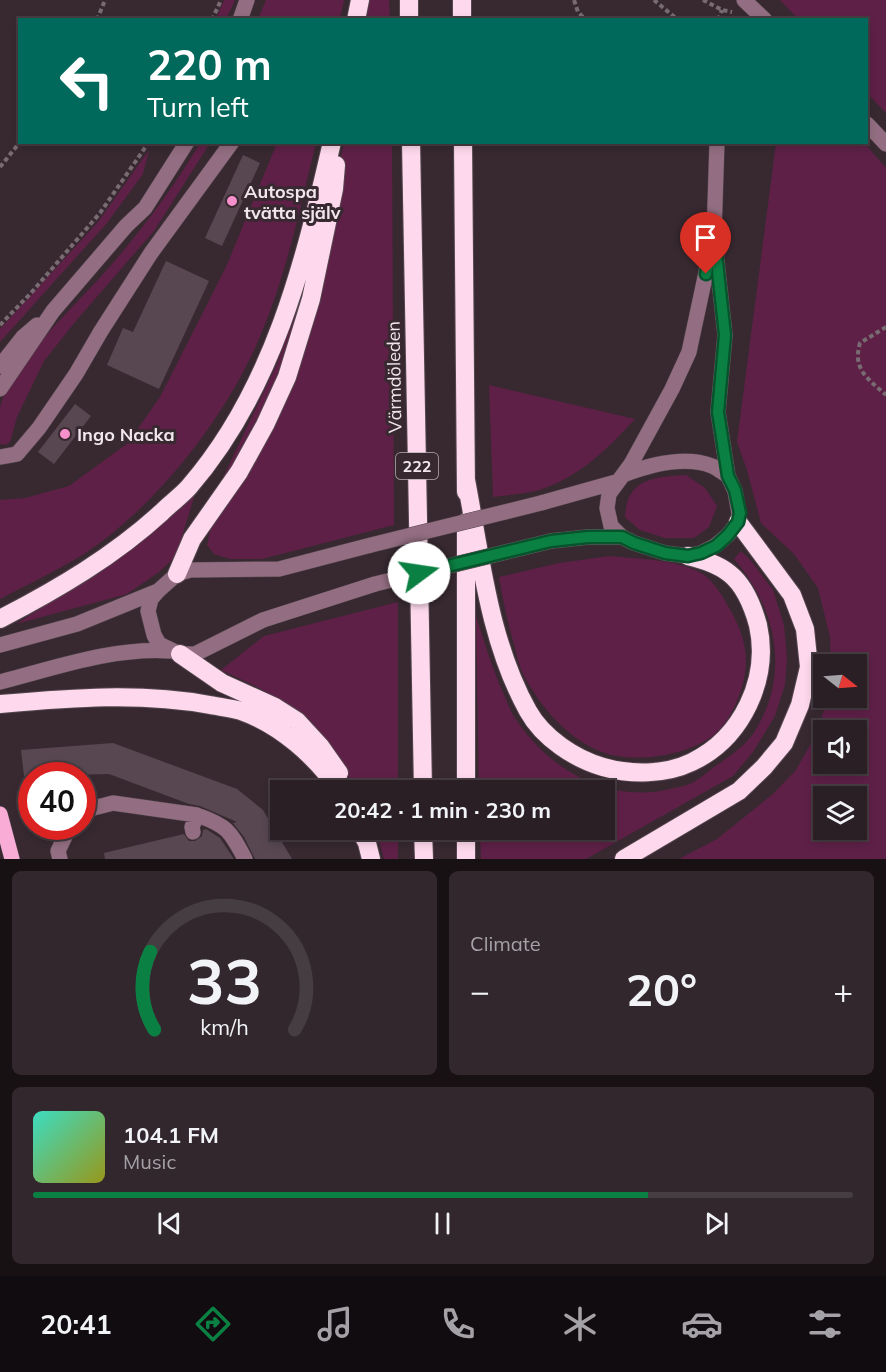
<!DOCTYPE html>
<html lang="en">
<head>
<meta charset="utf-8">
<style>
  :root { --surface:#2a1f25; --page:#32272d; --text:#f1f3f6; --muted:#a5a2a7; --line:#463d42; --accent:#0b8043 }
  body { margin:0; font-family:Mulish,sans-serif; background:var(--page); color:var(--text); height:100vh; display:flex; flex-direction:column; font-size:22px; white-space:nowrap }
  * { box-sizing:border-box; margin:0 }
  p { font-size:20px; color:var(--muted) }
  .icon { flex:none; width:33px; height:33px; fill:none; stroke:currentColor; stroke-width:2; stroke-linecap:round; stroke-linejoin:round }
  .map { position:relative; height:859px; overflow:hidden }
  .panel { display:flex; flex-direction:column; gap:12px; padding:12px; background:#171114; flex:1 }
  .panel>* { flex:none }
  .hud { position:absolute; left:18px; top:18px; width:850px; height:126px; border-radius:0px; box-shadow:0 3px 9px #0003,0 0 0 2px var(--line); background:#00695c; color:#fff; overflow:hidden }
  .needle { width:39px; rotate:107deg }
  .tools { position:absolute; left:813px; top:654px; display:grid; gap:12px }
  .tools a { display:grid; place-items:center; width:54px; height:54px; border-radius:0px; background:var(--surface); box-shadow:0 3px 9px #0003,0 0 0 2px var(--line); font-size:30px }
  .speed { position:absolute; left:18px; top:762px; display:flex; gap:12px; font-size:30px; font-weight:700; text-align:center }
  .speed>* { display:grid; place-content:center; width:78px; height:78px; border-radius:50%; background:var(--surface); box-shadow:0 3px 9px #0003,0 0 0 2px var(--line); line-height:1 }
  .speed .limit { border:9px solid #d22; background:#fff; color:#111 }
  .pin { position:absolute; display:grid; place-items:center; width:51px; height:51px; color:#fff; margin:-62px -26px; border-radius:50% 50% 50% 0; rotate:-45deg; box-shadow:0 0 6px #0007 }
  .pin .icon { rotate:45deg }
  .me { position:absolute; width:66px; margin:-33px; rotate:76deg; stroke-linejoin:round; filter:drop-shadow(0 0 4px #0008) }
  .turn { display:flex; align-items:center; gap:21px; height:126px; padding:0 30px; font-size:27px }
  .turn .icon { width:78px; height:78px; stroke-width:2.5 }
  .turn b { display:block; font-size:42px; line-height:51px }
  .big { font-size:45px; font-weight:700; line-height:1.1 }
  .panel .card { flex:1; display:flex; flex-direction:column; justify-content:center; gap:9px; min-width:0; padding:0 21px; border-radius:9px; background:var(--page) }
  .panel .dial { align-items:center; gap:0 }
  .dial svg { height:156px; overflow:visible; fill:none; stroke:var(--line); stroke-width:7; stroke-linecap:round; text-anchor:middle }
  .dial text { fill:var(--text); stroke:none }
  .song { display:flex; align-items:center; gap:18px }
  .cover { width:72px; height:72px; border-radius:9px; background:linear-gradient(135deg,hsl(170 70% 55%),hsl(60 70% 35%)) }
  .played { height:6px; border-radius:3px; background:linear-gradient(90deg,var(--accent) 75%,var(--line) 75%) }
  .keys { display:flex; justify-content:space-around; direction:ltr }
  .heat { display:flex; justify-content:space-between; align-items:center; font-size:33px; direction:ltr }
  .panel .tiles { flex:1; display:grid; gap:12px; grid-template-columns:1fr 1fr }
  .card:last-child { grid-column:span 2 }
  .trip { position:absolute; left:270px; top:780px; width:345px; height:60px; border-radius:0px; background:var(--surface); box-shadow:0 3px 9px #0003,0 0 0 2px var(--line); font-weight:700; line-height:60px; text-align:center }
  .tabs { display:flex; height:96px; justify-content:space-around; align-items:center; background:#110c0f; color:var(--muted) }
  .tabs .icon { width:42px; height:42px }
  .tabs .active { color:var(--accent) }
  .tabs b { font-size:27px; color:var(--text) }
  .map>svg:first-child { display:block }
  .green { fill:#5e2047; fill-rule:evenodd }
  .building { fill:#584750 }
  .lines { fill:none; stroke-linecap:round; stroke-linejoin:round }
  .minor-casing { stroke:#55474f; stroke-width:16 }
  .major-casing { stroke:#55474f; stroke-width:16 }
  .highway-casing { stroke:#55474f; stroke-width:20 }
  .path { stroke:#786b72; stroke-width:4; stroke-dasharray:4.5 3; stroke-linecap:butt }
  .minor { stroke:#936e82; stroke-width:15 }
  .major { stroke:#f8acd6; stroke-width:15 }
  .highway { stroke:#fed9ed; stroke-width:18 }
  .minor-bridge-casing { stroke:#55474f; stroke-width:16; stroke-linecap:butt }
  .minor-bridge { stroke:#936e82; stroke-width:15 }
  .route-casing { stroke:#07532c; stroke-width:15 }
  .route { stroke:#0b8043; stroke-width:10 }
  .poi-dot { fill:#f890cc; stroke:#382931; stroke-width:2 }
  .labels { text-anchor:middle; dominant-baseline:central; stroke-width:6; stroke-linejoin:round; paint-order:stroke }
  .shield { fill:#382931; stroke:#b9adb3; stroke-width:1.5 }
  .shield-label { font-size:16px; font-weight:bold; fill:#f0e6eb }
  .poi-label { font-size:18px; font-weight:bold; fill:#f0e6eb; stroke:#382931; text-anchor:start }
  .street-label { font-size:18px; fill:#f0e6eb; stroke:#382931 }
</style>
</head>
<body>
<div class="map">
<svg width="886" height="859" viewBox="0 0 886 859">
  <rect width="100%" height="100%" fill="#382931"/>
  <path class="green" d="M224 0H235L226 19H216Z
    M266 0H344L340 19H258Z
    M370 0H389L390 19H366Z
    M780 0H886V113L867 93V20L798 19Z
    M200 143H210L154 231 75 322 44 361 17 417 10 442 5 445 0 444C0 433 0 419 0 408 11 364 75 306 106 271 141 231 173 189 200 143Z
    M277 143H316C300 207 287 273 261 334 228 415 157 506 84 554 57 571 28 584 0 599V500L25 498 69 486 128 443 160 397 226 267Z
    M344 143H392L394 525 262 559H230L214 554 207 545 221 482 277 364 317 254Z
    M776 143H864L886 168V859H679L717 839 773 794 796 770 818 731 827 698H856V664H831L830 637 818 588 794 554 761 523 747 470 737 442ZM824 730H856V764H824ZM824 796H856V830H824Z
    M149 150 143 174 107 223 0 342V329L98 222Z
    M489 385 635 419C607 449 580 477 539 490 525 494 508 495 493 497Z
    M686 475 705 488 717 506 709 527 694 538H665L640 530 625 517C627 478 654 477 686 475Z
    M196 491 176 556 159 572 127 594 16 624 121 557Z
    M741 551 751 561 773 590 784 625 787 658 785 685 775 716 753 752 733 776 586 859H481L480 830H604V790H479L476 616C485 644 493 671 505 697 508 704 511 712 515 718 548 769 608 804 670 789 677 787 686 786 692 783 700 779 707 772 714 767 728 758 746 745 755 731 791 673 776 607 734 559Z
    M610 556C637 559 669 559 695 570 713 577 723 597 732 613 740 628 746 644 746 661 746 685 733 718 715 734 689 756 633 764 602 752 566 738 541 707 523 674 519 666 517 656 515 648 508 624 503 601 499 577L559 563Z
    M398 602V790H356C348 776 341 760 331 746 304 707 262 689 221 670L264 636Z
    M376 830H398V859H384Z"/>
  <path class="building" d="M243 155 260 163 222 246 205 238Z
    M166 261 209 281 159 389 107 365 123 328 133 332Z
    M75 404 91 416 54 464 38 452Z
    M113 743 237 789 263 810 292 859H255L244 837 233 823 237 822 200 806 189 804 109 774 24 776 21 750Z
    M206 829 220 838 234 859H105L104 853 184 834 189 841H195L202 836 203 830Z"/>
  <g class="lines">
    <defs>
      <path id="minor" d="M744 0 765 20
        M240 20 247 0
        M867 124 886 144
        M714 235 689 352 672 389 631 464 609 494 607 508 611 526 622 537 634 543 665 553 688 556 701 553 715 546 728 535 738 522 739 513 735 491 728 476 718 412 725 335 714 235 717 142
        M0 366 23 337 37 325
        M0 389 53 311 126 226 145 208 187 142
        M0 457 17 454 39 428 76 374 101 331 151 253 232 142
        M623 475C649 465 684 455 712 466 717 468 723 473 728 476
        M541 503 616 482
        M551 541 588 537H622
        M371 545 279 569 190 570 177 574 158 591 151 599 148 611 154 635 159 644 180 654H195L263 620 375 584
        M0 645 77 624 158 591
        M0 682C55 668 113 647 170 651
        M82 811 113 803 197 815
        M193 832 192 827 197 815C228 826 230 831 245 859
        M60 859 58 851 70 826"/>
      <path id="major" d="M0 814 12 859"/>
      <path id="highway" d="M409 0V20
        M462 0V20
        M356 20 360 0
        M411 142 423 790
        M463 142 466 492
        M466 480C481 558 489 641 528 711 543 738 575 759 603 767 631 775 665 775 692 762 742 738 770 679 758 625 753 607 745 586 730 574 718 564 703 560 688 556
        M466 522V790
        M177 574 192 539 239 472 265 425 287 377 311 299 334 189 336 165
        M0 619C58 589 114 556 162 512 171 503 181 496 189 487 273 390 304 264 332 142
        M180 654 222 683 275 707 297 721 320 746 339 773
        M0 704C70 698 140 692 210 705 220 707 231 708 241 711 281 725 316 757 339 790
        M360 830 367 843 371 859
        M423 830 424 859
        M466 830V859
        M624 859 739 791 764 767 784 743 800 705 809 667 805 629 792 595 738 522"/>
    </defs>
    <use href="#minor" class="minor-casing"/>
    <use href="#major" class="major-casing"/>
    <use href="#highway" class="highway-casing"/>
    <path class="path" d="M574 0 578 12 586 20
      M654 0 678 20
      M703 0 722 10 732 12
      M97 20 105 0
      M212 20 221 0
      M718 20 722 10
      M0 167 20 142
      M0 325 31 293 100 213 149 142
      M886 327 860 343C852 369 868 379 886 395"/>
    <use href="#minor" class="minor"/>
    <use href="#major" class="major"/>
    <use href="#highway" class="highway"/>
    <defs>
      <path id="minor-bridge" d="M371 545 541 503
        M375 584 551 541"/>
    </defs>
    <use href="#minor-bridge" class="minor-bridge-casing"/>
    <use href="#minor-bridge" class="minor-bridge"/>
  </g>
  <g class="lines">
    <defs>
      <path id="route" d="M419 573 551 541 588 537H622L634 543 665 553 688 556 701 553 716 546 728 535 738 522 740 513 735 490 728 476 718 412 725 335 714 235 706 274"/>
    </defs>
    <use href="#route" class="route-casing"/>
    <use href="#route" class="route"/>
  </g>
  <g class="poi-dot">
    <circle cx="232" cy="201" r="6"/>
    <circle cx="65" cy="434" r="6"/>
  </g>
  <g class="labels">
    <rect class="shield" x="396" y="453" width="42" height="26" rx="4.5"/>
    <g class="shield-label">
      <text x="417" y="466">222</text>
    </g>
    <g class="poi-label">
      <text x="244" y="191">Autospa<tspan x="244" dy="21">tvätta själv</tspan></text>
      <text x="77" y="434">Ingo Nacka</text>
    </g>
    <g class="street-label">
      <text transform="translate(394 377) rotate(-91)">Värmdöleden</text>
    </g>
  </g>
</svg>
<div class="tools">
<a><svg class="needle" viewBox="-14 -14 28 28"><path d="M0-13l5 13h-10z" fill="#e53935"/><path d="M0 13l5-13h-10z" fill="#a5a2a7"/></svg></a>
<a><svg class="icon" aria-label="sound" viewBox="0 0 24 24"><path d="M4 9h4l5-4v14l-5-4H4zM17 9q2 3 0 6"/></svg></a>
<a><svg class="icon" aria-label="layers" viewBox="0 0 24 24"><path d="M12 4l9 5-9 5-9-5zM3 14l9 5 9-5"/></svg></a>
</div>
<div class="speed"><div class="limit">40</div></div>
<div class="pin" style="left:706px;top:274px;background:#d93025"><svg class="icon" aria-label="arrive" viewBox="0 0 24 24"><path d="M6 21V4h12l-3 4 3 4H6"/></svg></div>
<svg class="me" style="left:419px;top:573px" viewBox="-20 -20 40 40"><circle r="19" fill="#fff"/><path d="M0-13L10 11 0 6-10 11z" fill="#0b8043"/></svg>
<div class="trip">20:42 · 1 min · 230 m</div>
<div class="hud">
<div class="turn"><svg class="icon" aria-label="left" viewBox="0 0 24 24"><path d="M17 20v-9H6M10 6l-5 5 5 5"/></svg><div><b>220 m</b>Turn left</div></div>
</div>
</div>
<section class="panel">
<div class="tiles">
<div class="card dial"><svg viewBox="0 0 100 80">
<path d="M14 69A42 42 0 1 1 86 69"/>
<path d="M14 69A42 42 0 0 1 12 29" stroke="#0b8043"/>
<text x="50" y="56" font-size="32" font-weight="700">33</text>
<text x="50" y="72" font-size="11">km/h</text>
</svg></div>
<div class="card"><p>Climate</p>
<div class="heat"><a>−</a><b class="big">20°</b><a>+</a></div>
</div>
<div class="card">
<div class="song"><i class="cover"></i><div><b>104.1 FM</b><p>Music</p></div></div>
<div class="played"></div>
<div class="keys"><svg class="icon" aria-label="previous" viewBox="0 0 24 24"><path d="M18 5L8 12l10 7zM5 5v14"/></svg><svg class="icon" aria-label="pause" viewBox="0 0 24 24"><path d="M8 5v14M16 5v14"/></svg><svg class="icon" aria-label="next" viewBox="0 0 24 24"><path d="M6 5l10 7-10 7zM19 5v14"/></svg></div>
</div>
</div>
</section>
<nav class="tabs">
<b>20:41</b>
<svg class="icon active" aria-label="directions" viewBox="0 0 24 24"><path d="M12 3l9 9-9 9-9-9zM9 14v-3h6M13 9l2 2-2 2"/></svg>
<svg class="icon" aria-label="music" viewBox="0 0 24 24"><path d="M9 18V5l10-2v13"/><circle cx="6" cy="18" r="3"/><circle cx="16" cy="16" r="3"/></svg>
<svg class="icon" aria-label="phone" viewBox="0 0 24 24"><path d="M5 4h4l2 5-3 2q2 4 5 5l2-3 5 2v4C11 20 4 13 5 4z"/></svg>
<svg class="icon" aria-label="climate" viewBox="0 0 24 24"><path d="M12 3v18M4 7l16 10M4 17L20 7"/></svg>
<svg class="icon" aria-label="car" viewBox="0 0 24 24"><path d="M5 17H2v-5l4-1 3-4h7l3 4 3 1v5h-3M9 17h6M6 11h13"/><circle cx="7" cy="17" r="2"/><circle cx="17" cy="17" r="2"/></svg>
<svg class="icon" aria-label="filters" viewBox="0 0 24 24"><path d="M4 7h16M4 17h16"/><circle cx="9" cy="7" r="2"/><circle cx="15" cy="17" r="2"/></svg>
</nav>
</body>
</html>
